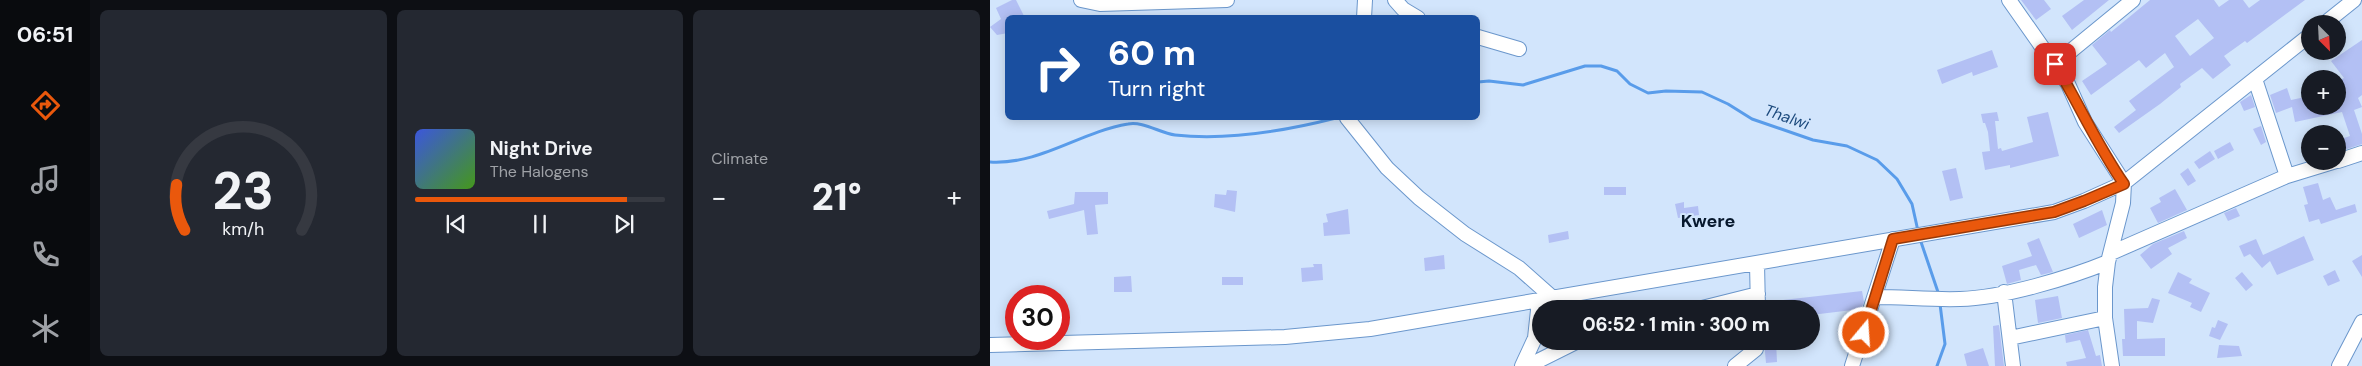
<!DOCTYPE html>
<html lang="en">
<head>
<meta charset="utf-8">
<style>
  :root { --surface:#171b24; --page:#242831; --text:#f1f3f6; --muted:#9ea1a6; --line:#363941; --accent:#ea580c }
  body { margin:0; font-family:"DM Sans",sans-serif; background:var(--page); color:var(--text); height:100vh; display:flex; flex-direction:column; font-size:19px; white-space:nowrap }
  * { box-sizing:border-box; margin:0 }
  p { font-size:16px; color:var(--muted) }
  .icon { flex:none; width:28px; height:28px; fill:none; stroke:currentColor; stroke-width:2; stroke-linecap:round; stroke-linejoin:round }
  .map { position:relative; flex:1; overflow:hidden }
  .drawer { display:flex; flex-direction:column; gap:10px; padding:10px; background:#0d0f14; width:900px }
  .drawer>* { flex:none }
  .top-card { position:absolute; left:15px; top:15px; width:475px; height:105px; border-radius:8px; box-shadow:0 2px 12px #0003; background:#1a4fa0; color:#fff; overflow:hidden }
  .needle { width:32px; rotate:156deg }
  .controls { position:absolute; left:1311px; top:15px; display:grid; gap:10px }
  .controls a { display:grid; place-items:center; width:45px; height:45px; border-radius:50%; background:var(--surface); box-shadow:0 2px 12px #0003; font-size:25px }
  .speed { position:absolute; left:15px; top:285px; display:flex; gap:10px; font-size:25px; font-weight:700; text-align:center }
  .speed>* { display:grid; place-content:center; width:65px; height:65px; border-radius:50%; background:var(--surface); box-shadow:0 2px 12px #0003; line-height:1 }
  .speed .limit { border:8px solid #d22; background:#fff; color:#111 }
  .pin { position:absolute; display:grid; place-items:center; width:42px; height:42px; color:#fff; margin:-21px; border-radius:10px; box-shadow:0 2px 8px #0006 }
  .me { position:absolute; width:55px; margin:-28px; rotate:18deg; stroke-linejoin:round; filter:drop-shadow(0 0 4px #0008) }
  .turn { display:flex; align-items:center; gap:18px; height:105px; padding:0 20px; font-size:22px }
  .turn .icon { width:65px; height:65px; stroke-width:2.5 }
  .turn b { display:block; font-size:35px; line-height:42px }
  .big { font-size:38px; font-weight:800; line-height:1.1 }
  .drawer .widget { flex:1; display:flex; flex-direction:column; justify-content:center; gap:8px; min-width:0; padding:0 18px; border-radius:8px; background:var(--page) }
  .drawer .dial { align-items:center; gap:0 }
  .dial svg { height:130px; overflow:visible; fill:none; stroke:var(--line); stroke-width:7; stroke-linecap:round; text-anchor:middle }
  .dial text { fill:var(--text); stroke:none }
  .song { display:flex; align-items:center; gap:15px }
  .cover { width:60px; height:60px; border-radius:8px; background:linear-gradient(135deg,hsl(230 70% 55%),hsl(100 70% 35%)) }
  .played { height:5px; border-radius:2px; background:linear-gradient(90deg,var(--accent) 85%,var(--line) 85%) }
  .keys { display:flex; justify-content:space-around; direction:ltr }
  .heat { display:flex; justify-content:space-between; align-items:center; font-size:28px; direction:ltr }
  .drawer .tiles { flex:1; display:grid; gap:10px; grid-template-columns:repeat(3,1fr) }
  .trip { position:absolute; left:542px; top:300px; width:288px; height:50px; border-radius:25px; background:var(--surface); box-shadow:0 2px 12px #0003; font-weight:800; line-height:50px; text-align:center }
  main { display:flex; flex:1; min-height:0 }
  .dock { display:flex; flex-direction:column; width:90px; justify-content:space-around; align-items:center; background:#090b0e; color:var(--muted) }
  .dock .icon { width:35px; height:35px }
  .dock .current { color:var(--accent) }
  .dock b { font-size:22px; color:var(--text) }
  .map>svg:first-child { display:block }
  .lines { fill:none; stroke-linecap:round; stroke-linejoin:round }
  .stream { stroke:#599cea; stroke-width:3 }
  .building { fill:#b3c0f4; fill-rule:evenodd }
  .minor-casing { stroke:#6b97cc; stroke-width:16 }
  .minor { stroke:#fff; stroke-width:14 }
  .route-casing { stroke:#983908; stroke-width:12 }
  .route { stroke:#ea580c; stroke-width:9 }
  .labels { text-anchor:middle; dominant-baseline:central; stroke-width:4; stroke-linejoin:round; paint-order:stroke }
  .water-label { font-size:16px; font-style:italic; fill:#1c4a7d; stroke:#d2e5fc }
  .quarter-label { font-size:18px; font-weight:bold; fill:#07182d; stroke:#d2e5fc }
</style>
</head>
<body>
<main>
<nav class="dock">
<b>06:51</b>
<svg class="icon current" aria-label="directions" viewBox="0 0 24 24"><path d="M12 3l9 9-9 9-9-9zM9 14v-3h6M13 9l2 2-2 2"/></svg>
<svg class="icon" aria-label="music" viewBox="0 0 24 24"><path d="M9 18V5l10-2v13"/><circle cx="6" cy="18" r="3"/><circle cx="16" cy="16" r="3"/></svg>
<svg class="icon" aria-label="phone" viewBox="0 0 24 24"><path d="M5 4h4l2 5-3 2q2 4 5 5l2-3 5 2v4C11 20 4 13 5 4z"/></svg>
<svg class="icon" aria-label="climate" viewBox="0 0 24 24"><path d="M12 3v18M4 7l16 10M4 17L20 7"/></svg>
</nav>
<section class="drawer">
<div class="tiles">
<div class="widget dial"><svg viewBox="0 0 100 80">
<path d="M14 69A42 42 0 1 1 86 69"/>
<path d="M14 69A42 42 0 0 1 9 41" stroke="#ea580c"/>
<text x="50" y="56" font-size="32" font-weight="700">23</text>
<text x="50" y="72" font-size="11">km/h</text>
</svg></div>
<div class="widget">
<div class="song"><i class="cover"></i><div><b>Night Drive</b><p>The Halogens</p></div></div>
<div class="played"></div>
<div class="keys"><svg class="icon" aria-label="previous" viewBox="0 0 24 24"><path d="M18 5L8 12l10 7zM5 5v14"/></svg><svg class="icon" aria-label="pause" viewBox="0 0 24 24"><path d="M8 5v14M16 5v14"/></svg><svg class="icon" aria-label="next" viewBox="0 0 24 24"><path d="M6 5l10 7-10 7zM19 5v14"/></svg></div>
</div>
<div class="widget"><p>Climate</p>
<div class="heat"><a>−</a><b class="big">21°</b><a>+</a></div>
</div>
</div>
</section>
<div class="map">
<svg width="1372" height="366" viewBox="0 0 1372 366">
  <rect width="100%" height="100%" fill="#d2e5fc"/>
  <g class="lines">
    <path class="stream" d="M488 82 499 81 533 85 595 66H611L627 71 640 84 658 93 676 91 712 92 738 104 762 119 823 140 857 146 887 160 907 179 922 204 928 231
      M0 162C50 165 90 132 138 124 153 121 170 133 185 135 239 141 295 131 346 118
      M930 239 949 295
      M947 366 955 344 950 304"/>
  </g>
  <path class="building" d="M22 0H26L35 18H18V33L7 35 0 27 11 19 6 8Z
    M1031 0H1054L1061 9 1046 20Z
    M1094 0H1119L1082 30 1072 16Z
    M1160 0H1224L1229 7 1239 0H1253L1259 8 1270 0H1315L1257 43 1255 41 1234 56 1241 65 1223 79 1212 68 1190 84 1191 87 1170 104 1129 133 1124 127 1146 110 1139 101 1184 67 1175 53 1156 68 1149 60 1101 95 1092 81 1117 64 1102 45 1120 30 1121 32ZM1208 19 1224 38 1200 56 1185 36Z
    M1372 40V95L1368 98 1372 107 1364 110 1372 134V144L1348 152V140L1360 136 1352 112 1305 122 1302 107 1286 113 1280 95 1297 88 1301 100 1320 96V106H1352L1348 95V81L1354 78 1341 61Z
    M1002 50 1008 67 983 76 982 72 952 84 947 70Z
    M1261 95 1265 107 1254 111 1250 102Z
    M1007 112 1009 121H1005L1008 149 1011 148 1012 151 1043 142 1037 117 1058 112 1069 156 1020 168V165L995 170 992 152 1000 151 998 132 995 123H993L991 114Z
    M1271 126 1276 142 1271 145 1263 129Z
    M1240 142 1244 150 1228 159 1224 151Z
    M1220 151 1225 159 1209 169 1204 162Z
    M966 168 973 198 960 201 952 171Z
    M1198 168 1206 181 1198 186 1190 174Z
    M1328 183 1333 200 1340 197 1346 210 1365 204 1367 212 1331 224 1329 219 1319 222 1314 205 1318 204 1313 187Z
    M614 187H636V195H614Z
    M1185 189 1197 210 1168 223 1160 208 1171 202 1169 198Z
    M237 190 247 191 245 212 224 207 225 194 236 195Z
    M85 192H118V204L105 205 108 234 97 235 94 210 59 219 57 211 84 204Z
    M694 202V208L708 206 709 215 688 218 685 204Z
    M1246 208 1250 216 1238 221 1234 213Z
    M358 209 360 234 334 236 333 223 338 222 336 214Z
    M1112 210 1117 225 1089 238 1083 224Z
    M578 231 579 239 559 243 558 235Z
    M1194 231 1197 238 1178 248 1182 254 1161 269 1150 255 1163 244Z
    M1314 236 1324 260 1287 275 1280 261 1272 268 1260 254 1254 257 1249 246 1266 239 1273 255Z
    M1049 238 1063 272 1051 275 1046 265 1029 270 1031 280 1017 284 1012 266 1042 256 1037 243Z
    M454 255 455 269 435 271 434 258Z
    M1372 255V277L1362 261Z
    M323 264H332L333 280 312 282 311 268 324 267Z
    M1345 270 1350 281 1338 286 1333 276Z
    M1188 272 1202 279 1199 283 1220 293 1211 312 1200 307 1202 303 1178 293Z
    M1252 272 1263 285 1256 291 1245 278Z
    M141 276 142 292H124V277Z
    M232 277H253V285H232Z
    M872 291 874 302 871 309 821 315V309H794L793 300Z
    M1068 296 1072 318 1048 323 1045 300Z
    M1162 298 1170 300 1163 323 1147 321V339L1175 338V356H1133L1132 339H1135L1134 309 1158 308Z
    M1228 320 1238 324 1230 340 1219 336 1222 327 1225 328Z
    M1009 325 1014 366H1005L1003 326Z
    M1098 330 1106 356 1110 355 1112 366H1077L1076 362 1096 358 1090 340 1076 343 1075 335Z
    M774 341H786L787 362 776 363Z
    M1229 345 1249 346 1252 356 1227 358Z
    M993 348 999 366H977L974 354Z"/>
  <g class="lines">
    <defs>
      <path id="minor" d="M91 0 110 4 237 0
        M405 0 413 9 428 18
        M1019 0 1078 84 1095 122 1134 183 1133 203 1118 262 1115 287V318L1122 366
        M374 18 375 0
        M1334 24 1364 0
        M488 37 529 49
        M1065 64 1143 0
        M1265 79 1297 176
        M357 118 397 168 429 198 475 234 529 268 564 299
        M1348 161 1372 153
        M1121 253 1297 176 1346 161
        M767 264 768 309
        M1014 292 1023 366
        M886 297C914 297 942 300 970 299 1012 298 1079 278 1118 262
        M708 309 768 294
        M1020 338 1115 318
        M0 345 295 337 380 329 1064 212 1094 201 1134 183 1320 35
        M532 366 545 338 549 301
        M538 366 588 341
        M745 366 766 349
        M862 366 903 239
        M1349 366 1372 322"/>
    </defs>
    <use href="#minor" class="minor-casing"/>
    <use href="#minor" class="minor"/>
  </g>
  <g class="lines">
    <defs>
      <path id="route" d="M874 333 903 239 1064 212 1094 201 1134 184C1107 145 1089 104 1065 64"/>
    </defs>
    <use href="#route" class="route-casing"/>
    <use href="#route" class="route"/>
  </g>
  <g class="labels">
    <g class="water-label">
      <text transform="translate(797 117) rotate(19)">Thalwi</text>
    </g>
    <g class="quarter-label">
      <text x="718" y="221">Kwere</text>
    </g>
  </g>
</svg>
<div class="controls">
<a><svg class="needle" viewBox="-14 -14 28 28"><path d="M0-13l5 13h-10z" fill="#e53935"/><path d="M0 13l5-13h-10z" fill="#9ea1a6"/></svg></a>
<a>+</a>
<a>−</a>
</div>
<div class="speed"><div class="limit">30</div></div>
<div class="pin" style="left:1065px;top:64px;background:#d93025"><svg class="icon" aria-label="arrive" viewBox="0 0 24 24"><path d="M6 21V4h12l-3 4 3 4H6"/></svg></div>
<svg class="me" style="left:874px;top:333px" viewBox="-20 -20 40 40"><circle r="17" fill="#ea580c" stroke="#fff" stroke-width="3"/><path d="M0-11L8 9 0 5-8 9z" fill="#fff"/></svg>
<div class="trip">06:52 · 1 min · 300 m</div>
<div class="top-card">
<div class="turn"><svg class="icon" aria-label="right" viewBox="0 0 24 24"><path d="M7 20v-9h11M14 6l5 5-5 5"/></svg><div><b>60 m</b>Turn right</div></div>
</div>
</div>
</main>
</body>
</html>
